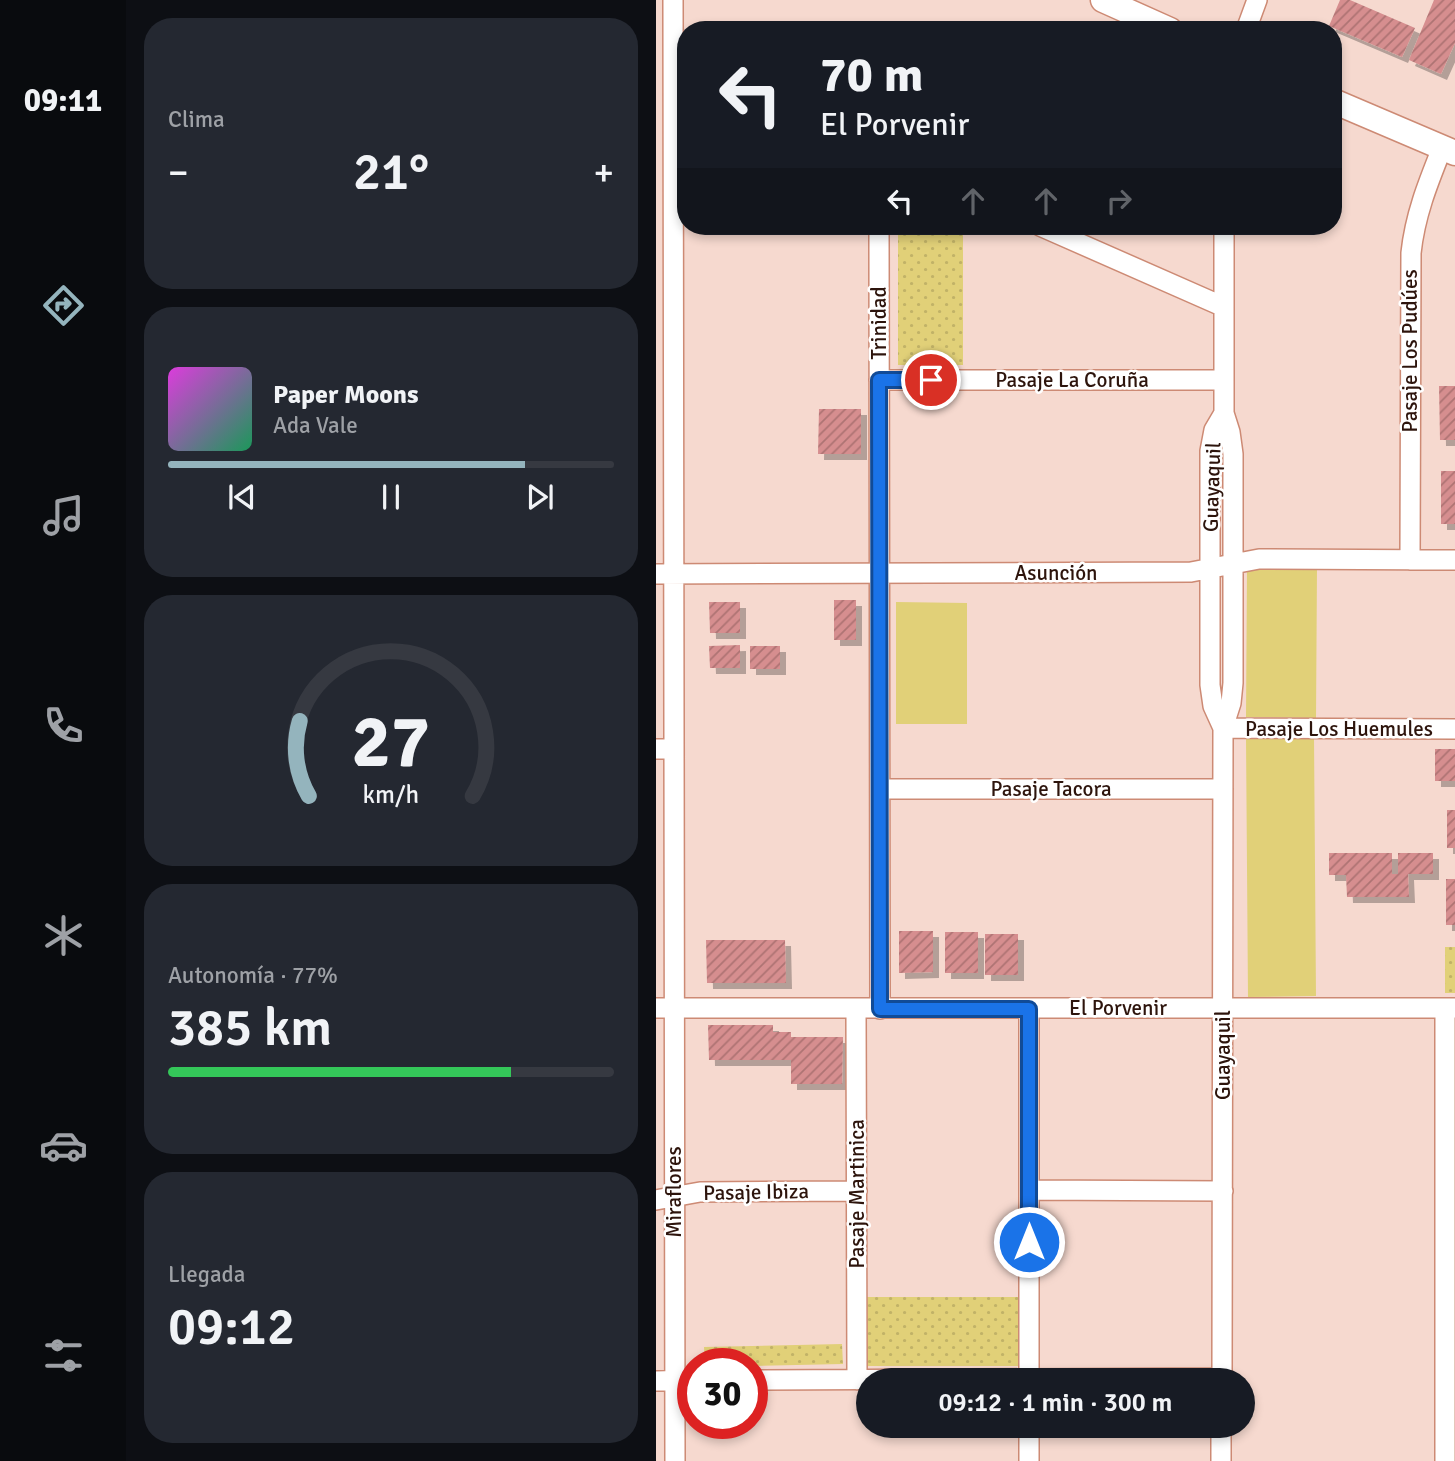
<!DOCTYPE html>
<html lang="es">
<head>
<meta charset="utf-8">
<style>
  :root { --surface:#171b24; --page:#242831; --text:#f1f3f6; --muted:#9ea1a6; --line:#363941; --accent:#94b4bd }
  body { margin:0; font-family:Signika,sans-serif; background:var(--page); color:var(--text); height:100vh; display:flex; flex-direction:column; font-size:26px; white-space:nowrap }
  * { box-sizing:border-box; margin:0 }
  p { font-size:23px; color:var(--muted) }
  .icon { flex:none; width:38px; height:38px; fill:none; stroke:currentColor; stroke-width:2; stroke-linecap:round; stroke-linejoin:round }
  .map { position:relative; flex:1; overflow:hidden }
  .drawer { display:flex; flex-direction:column; gap:18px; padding:18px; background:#0d0f14; width:530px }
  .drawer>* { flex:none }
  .top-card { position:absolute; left:21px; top:21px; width:665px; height:214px; border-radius:28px; box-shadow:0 4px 10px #0003; background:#171b24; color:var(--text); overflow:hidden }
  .speed { position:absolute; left:21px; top:1348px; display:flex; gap:14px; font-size:35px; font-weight:700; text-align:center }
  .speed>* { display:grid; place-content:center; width:91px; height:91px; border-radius:50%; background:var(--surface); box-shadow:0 4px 10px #0003; line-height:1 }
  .speed .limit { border:10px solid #d22; background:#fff; color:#111 }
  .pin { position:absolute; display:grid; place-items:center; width:60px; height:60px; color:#fff; margin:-30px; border:4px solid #fff; border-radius:50%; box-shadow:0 2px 7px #0007 }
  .me { position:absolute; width:77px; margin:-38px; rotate:0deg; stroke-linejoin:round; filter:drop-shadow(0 0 5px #0008) }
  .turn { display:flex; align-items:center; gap:24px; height:147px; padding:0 28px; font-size:32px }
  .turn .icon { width:91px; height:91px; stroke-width:2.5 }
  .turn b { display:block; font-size:49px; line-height:60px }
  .lanes { display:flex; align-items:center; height:66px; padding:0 28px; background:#0003; justify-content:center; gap:35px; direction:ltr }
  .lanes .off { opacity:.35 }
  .big { font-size:52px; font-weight:600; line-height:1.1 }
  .drawer .widget { flex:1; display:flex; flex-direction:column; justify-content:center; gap:10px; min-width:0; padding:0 24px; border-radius:28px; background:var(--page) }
  .drawer .dial { align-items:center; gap:0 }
  .dial svg { height:182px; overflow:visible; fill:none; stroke:var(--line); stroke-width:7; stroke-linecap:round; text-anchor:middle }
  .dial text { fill:var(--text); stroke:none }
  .song { display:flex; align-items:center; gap:21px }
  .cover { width:84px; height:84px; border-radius:10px; background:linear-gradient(135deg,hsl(300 70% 55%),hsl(150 70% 35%)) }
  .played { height:7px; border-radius:4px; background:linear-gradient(90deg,var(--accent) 80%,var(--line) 80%) }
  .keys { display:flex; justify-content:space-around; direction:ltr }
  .heat { display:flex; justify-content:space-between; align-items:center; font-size:38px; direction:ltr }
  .charge { height:10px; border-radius:5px; background:linear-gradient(90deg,#34c759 77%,var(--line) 0) }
  .trip { position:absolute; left:200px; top:1368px; width:399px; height:70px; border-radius:35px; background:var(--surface); box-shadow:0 4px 10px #0003; font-weight:600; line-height:70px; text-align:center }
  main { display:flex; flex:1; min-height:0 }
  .dock { display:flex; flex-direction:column; width:126px; justify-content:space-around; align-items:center; background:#090b0e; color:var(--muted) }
  .dock .icon { width:49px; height:49px }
  .dock .on { color:var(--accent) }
  .dock b { font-size:32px; color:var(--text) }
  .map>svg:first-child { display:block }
  .grass { fill:url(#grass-dots) }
  .green { fill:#e1d078 }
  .building { fill:url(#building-hatch); filter:url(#shadow) }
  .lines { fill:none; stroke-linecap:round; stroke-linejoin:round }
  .minor-casing { stroke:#cd8a74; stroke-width:22 }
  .tertiary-casing { stroke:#cd8a74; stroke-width:27 }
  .minor { stroke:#fff; stroke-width:19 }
  .tertiary { stroke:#fff; stroke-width:24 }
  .route-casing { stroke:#114b97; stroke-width:18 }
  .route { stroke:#1a73e8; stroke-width:12 }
  .labels { text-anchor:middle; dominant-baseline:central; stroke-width:5; stroke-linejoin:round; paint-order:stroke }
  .street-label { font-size:21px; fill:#2d140c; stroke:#fff }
</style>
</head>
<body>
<main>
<nav class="dock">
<b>09:11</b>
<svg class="icon on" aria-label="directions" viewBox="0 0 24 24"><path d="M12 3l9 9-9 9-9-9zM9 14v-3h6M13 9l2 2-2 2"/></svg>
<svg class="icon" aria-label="music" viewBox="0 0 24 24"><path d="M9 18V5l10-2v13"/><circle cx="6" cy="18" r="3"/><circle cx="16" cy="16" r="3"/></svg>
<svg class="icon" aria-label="phone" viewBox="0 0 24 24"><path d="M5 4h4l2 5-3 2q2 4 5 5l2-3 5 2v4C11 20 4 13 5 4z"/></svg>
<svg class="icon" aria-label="climate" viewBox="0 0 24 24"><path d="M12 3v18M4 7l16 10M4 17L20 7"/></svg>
<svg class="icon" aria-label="car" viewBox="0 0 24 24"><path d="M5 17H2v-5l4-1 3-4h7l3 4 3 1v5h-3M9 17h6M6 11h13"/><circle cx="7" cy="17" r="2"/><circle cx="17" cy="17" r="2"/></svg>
<svg class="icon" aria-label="filters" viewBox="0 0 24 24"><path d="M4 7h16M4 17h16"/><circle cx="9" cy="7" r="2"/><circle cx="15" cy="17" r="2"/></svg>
</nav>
<section class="drawer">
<div class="widget"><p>Clima</p>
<div class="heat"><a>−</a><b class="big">21°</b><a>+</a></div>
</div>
<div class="widget">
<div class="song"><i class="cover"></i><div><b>Paper Moons</b><p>Ada Vale</p></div></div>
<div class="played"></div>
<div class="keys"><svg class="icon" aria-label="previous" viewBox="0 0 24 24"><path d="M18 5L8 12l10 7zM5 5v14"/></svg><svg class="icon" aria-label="pause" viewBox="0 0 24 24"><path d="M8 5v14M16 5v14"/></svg><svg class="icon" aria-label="next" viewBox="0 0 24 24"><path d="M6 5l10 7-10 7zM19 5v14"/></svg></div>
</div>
<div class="widget dial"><svg viewBox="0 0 100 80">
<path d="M14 69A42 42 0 1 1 86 69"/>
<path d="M14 69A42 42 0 0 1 10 36" stroke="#94b4bd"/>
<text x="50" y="56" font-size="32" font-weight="700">27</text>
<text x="50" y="72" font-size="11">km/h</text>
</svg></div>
<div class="widget"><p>Autonomía · 77%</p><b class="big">385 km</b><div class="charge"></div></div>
<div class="widget"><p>Llegada</p><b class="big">09:12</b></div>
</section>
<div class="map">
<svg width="799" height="1461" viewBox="0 0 799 1461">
  <defs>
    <pattern id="grass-dots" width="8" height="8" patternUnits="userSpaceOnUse" patternTransform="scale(1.75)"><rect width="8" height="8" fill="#e1d078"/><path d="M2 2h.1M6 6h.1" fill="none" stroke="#c1b267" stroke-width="1.8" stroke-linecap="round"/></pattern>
    <pattern id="building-hatch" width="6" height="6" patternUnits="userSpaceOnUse" patternTransform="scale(1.75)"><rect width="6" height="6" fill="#d68e8f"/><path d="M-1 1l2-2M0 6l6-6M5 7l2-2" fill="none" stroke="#ae7373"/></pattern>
    <filter id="shadow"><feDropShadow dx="6" dy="6" stdDeviation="0" flood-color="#0004"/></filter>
  </defs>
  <rect width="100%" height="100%" fill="#f6d9cf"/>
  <path class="grass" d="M242 226H307V365H242Z
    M789 947H799V993H789Z
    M211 1297H367V1366H211Z
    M186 1344 187 1364 96 1366V1363H49L48 1347Z"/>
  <path class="green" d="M591 567 661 568 660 718 590 717Z
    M240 602 311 603V724H240Z
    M590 737H658L660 996 592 997Z"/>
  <path class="building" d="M684 0H694L759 28 746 57 673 26Z
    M778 0H799V43L785 74 753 60Z
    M783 386H799V440H784Z
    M163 409H205V454H162Z
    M785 471H799V524H785Z
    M178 600H200V640H178Z
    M53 602H84V633H54Z
    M84 645V668H54L53 646Z
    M94 646H124V669H94Z
    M779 749H799V781H779Z
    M791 810H799V848H791Z
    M673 853H736V874H742V853H777V874H752L753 897H691L690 875H673Z
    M790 879H799V925H790Z
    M243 931H277V972L243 973Z
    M289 932H322V973H289Z
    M329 934H362V975H329Z
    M50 940H129L130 983H51Z
    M52 1025H117V1032H135V1037H187L186 1084H135V1060H53Z"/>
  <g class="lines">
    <defs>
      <path id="minor" d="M17 0 19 1461
        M590 30 601 0
        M223 226 224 1009
        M384 226 568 307
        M223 380H568
        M754 560 755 253C759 215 772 183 786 148
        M0 574 535 572 603 559 799 560
        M567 728 557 706 554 685V451L558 430 568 413
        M567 728 799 729
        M0 749H18
        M224 789H567
        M0 1008H799
        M789 1008V1461
        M200 1009 201 1380
        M373 1190 567 1191
        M0 1200 44 1192 201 1191
        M96 1380 566 1378
        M0 1381 37 1380
        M373 1381V1009
        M566 1381 567 728 575 703 577 683V454L574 432 568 413V226
        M373 1461V1426
        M565 1461V1426"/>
      <path id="tertiary" d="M447 0 514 30
        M677 101 799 153"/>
    </defs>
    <use href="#minor" class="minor-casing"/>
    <use href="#tertiary" class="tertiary-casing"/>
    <use href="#minor" class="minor"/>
    <use href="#tertiary" class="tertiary"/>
  </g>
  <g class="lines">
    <defs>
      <path id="route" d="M275 380H223L224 1009H373V1242"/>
    </defs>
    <use href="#route" class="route-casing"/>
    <use href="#route" class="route"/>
  </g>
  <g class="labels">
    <g class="street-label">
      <text transform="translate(223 323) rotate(-90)">Trinidad</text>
      <text transform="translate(754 351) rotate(-90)">Pasaje Los Pudúes</text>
      <text x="416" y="380">Pasaje La Coruña</text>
      <text transform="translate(556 487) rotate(-88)">Guayaquil</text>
      <text x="400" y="573">Asunción</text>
      <text x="683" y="729">Pasaje Los Huemules</text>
      <text x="395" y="789">Pasaje Tacora</text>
      <text x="462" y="1008">El Porvenir</text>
      <text transform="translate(567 1055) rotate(-90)">Guayaquil</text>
      <text transform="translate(18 1192) rotate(-90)">Miraflores</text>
      <text transform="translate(100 1192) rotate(-1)">Pasaje Ibiza</text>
      <text transform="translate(201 1194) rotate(-90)">Pasaje Martinica</text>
    </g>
  </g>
</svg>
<div class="speed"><div class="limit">30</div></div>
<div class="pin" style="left:275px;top:380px;background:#d93025"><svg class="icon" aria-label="arrive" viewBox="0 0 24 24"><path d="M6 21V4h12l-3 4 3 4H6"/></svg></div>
<svg class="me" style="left:373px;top:1242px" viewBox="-20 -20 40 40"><circle r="17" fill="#1a73e8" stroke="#fff" stroke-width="3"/><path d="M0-11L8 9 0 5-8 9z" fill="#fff"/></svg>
<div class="trip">09:12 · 1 min · 300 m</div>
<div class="top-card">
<div class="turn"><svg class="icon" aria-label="left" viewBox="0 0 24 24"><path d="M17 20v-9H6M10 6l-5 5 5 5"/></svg><div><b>70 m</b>El Porvenir</div></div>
<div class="lanes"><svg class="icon" aria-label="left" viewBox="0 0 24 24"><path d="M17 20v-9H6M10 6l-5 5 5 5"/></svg><svg class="icon off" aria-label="ahead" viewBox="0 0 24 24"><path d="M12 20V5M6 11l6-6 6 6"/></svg><svg class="icon off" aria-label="ahead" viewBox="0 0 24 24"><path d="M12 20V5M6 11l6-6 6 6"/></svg><svg class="icon off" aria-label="right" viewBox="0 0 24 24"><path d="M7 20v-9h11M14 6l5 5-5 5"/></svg></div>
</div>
</div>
</main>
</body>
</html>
